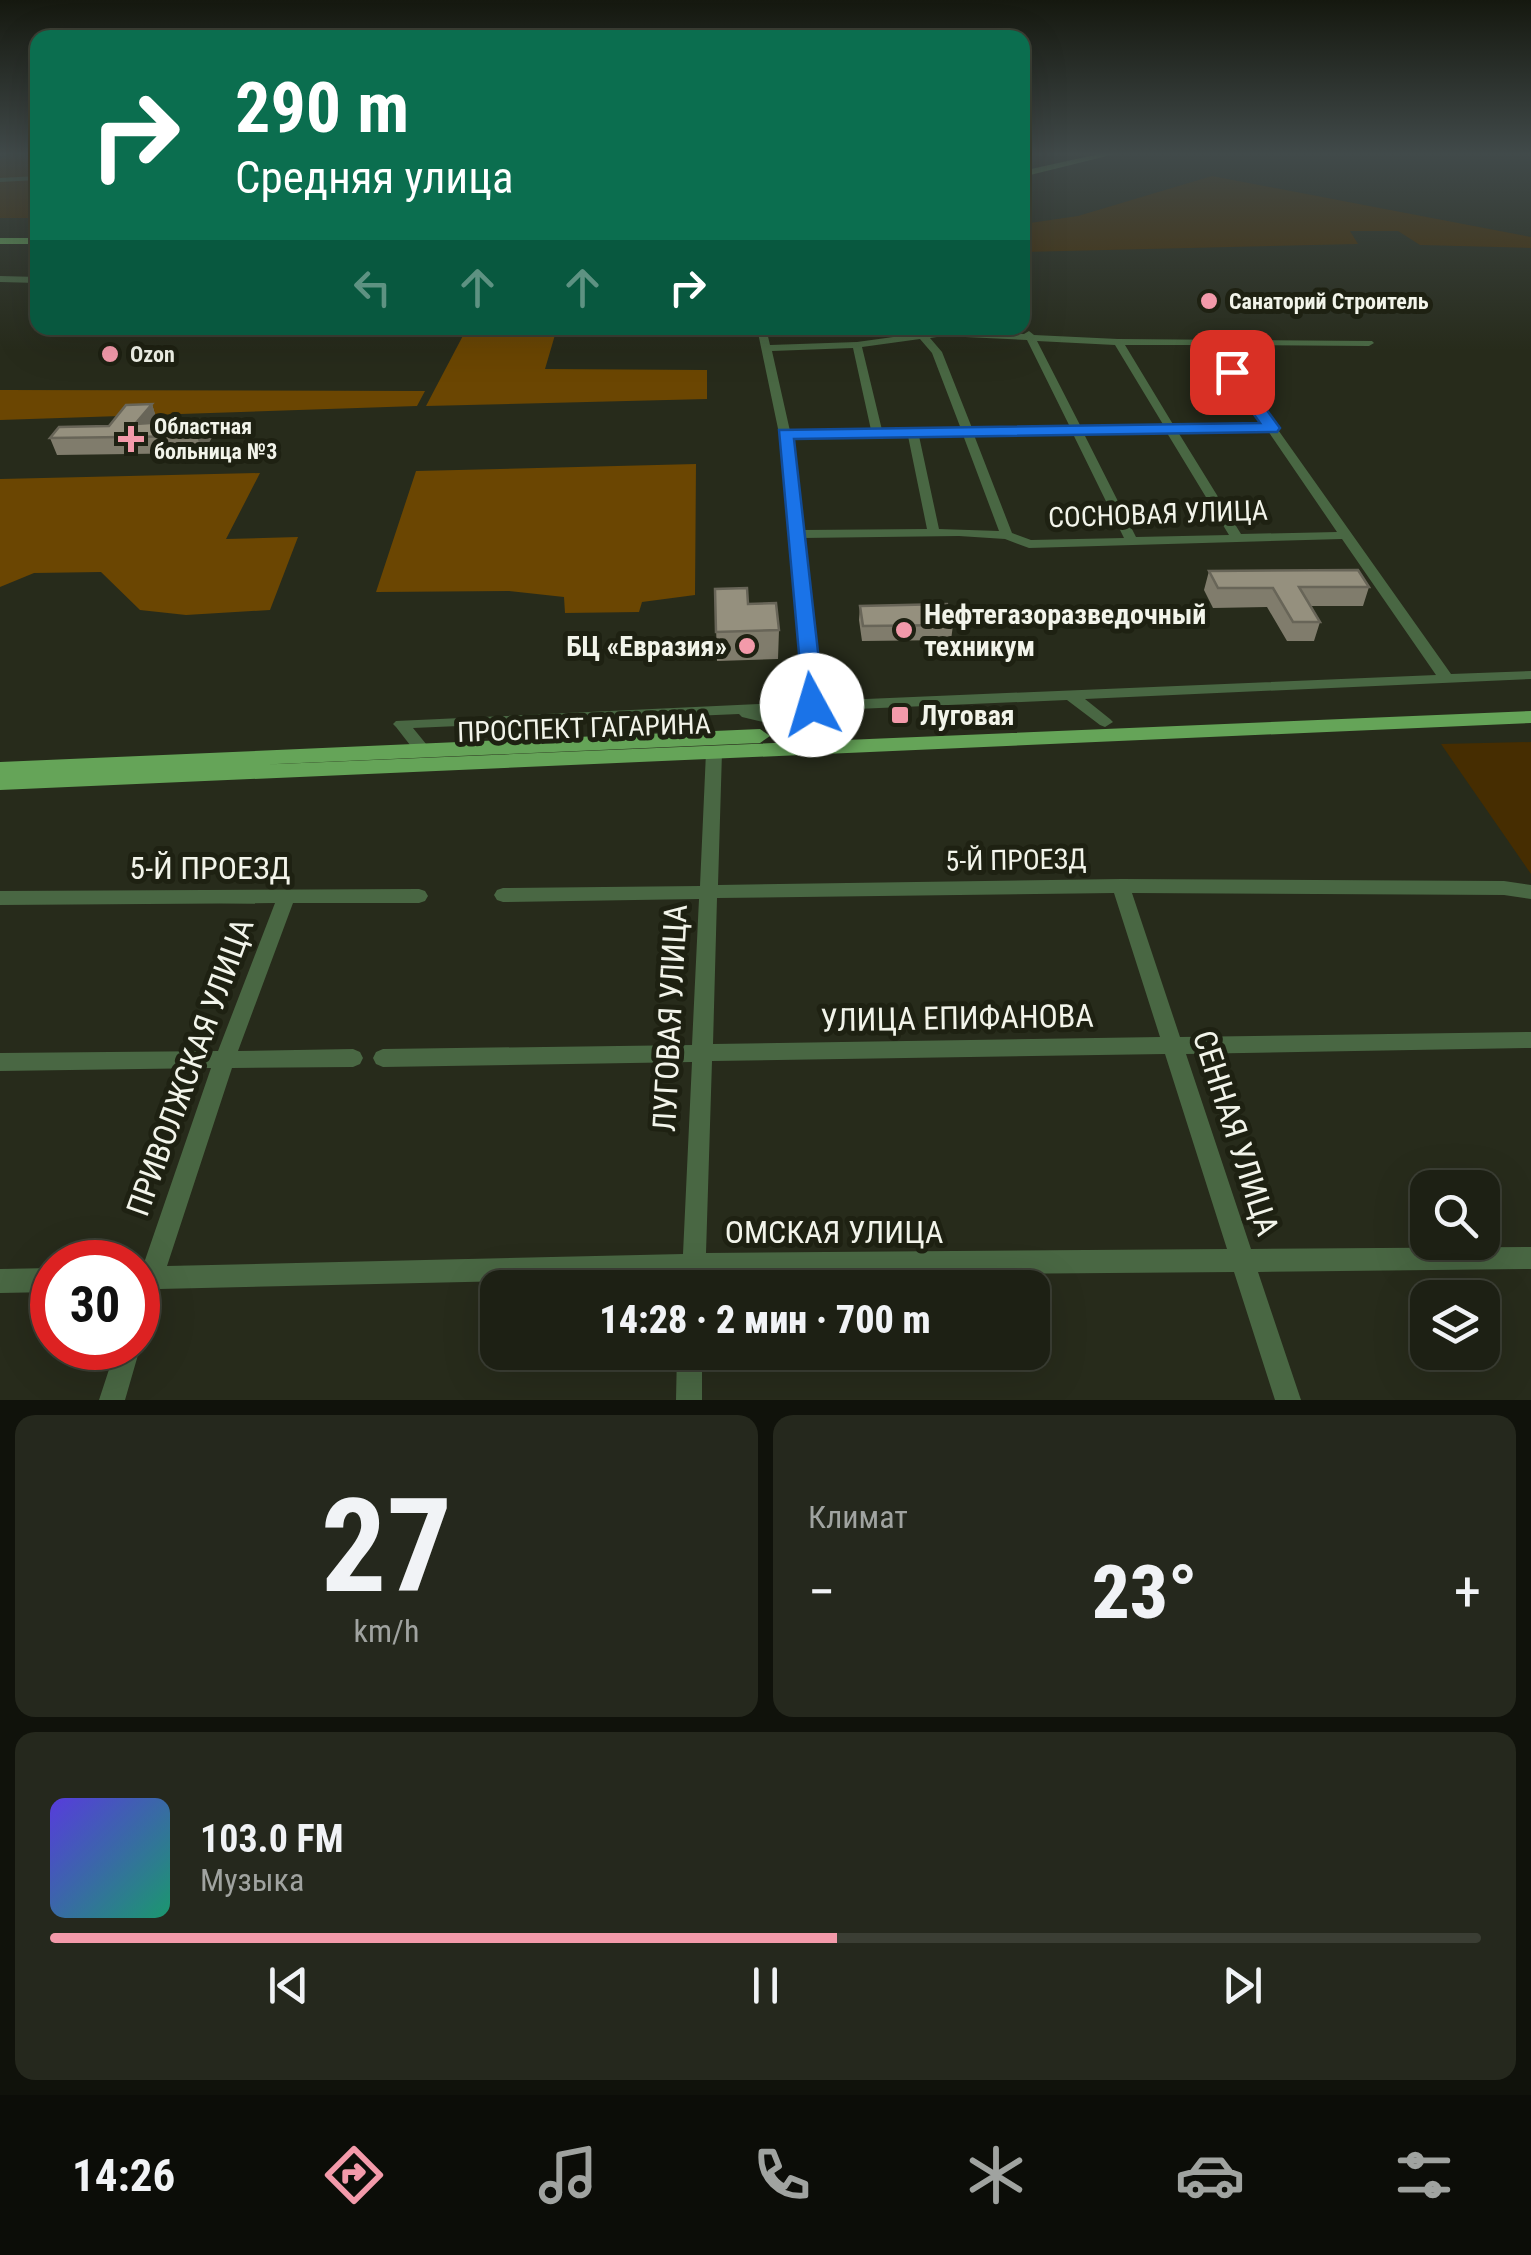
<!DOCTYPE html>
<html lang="ru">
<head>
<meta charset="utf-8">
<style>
  :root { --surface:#1d2014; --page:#25281d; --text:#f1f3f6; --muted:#a0a3a0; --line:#3b3e34; --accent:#f39aaa }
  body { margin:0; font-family:"Roboto Condensed",sans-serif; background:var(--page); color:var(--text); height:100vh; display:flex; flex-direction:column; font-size:38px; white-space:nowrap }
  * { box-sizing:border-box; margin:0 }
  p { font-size:32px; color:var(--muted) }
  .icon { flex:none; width:55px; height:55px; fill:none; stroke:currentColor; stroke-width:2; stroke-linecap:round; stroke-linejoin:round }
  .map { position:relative; height:1400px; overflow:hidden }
  .side { display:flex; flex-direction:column; gap:15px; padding:15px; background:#10120b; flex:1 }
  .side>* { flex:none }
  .banner { position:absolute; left:30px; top:30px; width:1000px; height:305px; border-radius:20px; box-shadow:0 10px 40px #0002,0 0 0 2px var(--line); background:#0b6e4f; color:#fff; overflow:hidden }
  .buttons { position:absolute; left:1410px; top:1170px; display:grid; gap:20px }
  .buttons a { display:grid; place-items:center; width:90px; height:90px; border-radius:20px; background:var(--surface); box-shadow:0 10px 40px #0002,0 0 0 2px var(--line); font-size:50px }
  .speed { position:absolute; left:30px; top:1240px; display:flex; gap:20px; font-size:50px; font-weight:700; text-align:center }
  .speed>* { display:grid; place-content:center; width:130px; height:130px; border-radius:50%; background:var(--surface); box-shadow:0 10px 40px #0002,0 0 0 2px var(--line); line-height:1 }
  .speed .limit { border:15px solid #d22; background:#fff; color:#111 }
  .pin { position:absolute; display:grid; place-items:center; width:85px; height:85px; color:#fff; margin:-42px; border-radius:20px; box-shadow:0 5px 15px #0006 }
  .me { position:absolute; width:110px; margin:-55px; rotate:354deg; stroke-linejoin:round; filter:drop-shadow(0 0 8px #0008) }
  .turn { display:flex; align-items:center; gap:35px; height:210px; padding:0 40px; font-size:45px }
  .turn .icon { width:130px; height:130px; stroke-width:2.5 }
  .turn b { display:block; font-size:70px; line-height:85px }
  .lanes { display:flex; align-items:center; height:95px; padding:0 40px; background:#0003; justify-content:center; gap:50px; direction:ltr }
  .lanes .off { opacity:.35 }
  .big { font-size:75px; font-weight:800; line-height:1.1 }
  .side .card { flex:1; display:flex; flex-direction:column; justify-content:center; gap:15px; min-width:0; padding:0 35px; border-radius:20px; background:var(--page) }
  .side .dial { align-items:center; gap:0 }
  .dial b { font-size:130px; line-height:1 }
  .song { display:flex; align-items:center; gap:30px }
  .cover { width:120px; height:120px; border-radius:15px; background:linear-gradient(135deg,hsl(250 70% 55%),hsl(160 70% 35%)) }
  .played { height:10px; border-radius:5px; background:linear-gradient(90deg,var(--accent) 55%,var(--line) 55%) }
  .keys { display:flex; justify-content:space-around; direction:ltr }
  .heat { display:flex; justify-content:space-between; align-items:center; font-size:55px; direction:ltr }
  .side .tiles { flex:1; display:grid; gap:15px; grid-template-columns:1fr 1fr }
  .card:last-child { grid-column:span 2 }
  .trip { position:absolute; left:480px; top:1270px; width:570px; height:100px; border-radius:20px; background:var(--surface); box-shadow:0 10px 40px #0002,0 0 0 2px var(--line); font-weight:800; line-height:100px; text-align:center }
  .tab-bar { display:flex; height:160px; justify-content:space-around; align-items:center; background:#0c0d08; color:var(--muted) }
  .tab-bar .icon { width:70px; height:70px }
  .tab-bar .active { color:var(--accent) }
  .tab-bar b { font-size:45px; color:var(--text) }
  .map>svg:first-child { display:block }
  .green { fill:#462d01 }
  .forest { fill:#6b4602 }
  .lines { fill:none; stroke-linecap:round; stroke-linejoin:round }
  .minor { fill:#496743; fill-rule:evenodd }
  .major { fill:#65a458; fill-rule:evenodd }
  .wall { fill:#807c6c }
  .shaded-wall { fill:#686558 }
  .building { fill:#95907e; stroke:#686558; stroke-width:2.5 }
  .route { fill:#1a73e8; stroke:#114b97; stroke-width:2.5 }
  .poi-dot { fill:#f39aaa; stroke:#1e2112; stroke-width:4 }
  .labels { text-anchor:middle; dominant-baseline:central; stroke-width:10; stroke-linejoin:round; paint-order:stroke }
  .far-poi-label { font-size:22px; font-weight:bold; fill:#f2f4ea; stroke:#1e2112; text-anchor:start }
  .street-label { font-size:28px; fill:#f2f4ea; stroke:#1e2112 }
  .poi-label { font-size:28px; font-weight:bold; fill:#f2f4ea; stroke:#1e2112; text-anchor:start }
  .near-street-label { font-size:32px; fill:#f2f4ea; stroke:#1e2112 }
</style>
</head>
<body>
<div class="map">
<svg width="1531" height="1400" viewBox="0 0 1531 1400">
  <rect width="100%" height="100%" fill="#272b1b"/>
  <path class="green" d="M8 154H37V218H0V160Z
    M1212 176 1531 237V248L1420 245 1398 231H1350L1358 244 1023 252V224L1078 216Z
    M1531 742V874L1441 744Z"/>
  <path class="forest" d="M467 328H557L545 369 707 370V399L426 406Z
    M0 390 425 391 417 406 0 420Z
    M696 464 695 595 642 602 639 612 565 613 564 597 509 591 376 592 416 471Z
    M260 473 226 539 298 537 270 610 186 615 140 610 101 572 34 573 0 587V479Z"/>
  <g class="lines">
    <path class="minor" d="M38 176V180L0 182V178Z
      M0 276 38 277V283L0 282Z
      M757 328H766L770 345 857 342 944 330 1024 334 1029 331 1034 335 1118 339 1372 341 1374 343 1369 346 1218 345 1451 674 1531 671V679L1085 699 1110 719 1113 722 1105 727 1100 725 1067 700 764 713 836 730 839 733 836 736 831 738 742 717 739 714 413 728 431 750 423 755 417 754 396 727 393 724 396 721 804 702 781 443ZM944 336 1027 340 1070 427 972 428 942 352 930 338ZM920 339 932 353 961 429H917L912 427 907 429 882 430 862 347ZM1037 341 1115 345 1164 426 1081 427ZM1125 345H1208L1263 425 1174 426ZM853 348 871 430 790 431 772 351ZM1268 431 1337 532 1241 534 1178 432ZM1167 433 1229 535 1136 537 1084 434ZM1073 434 1124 538 1031 540 1012 533 974 435ZM963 435 999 531 939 529 919 436ZM908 436 927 529 802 530 791 437ZM959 536 1005 539 1029 548 1342 539 1436 675 819 701 802 538Z
      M714 747 722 752 718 885 1121 879 1504 881 1531 885V899L1504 895 1132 893 1180 1037 1531 1032V1048L1186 1054 1251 1249 1531 1247V1269L1258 1272 1301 1400H1275L1234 1272 705 1276V1288H681L682 1277 159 1289 147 1325 138 1328V1267L143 1266 211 1068 0 1071V1053L218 1051 275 903 0 905V891L419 889 425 891 428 896 425 901 419 903H293L238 1051 353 1049 360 1052 363 1058 360 1064 353 1067 232 1068 167 1266 683 1254 692 1062 383 1067 376 1064 373 1058 376 1052 383 1049 692 1045 699 899 503 902 497 900 494 895 497 890 503 888 700 886 706 752ZM1114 893 1160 1037 713 1044 717 898ZM1165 1054 1227 1249 706 1253 712 1061Z
      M52 1268V1292L0 1293V1269Z
      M138 1341 140 1348 125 1400H99L116 1348H138Z
      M677 1352H702V1400H676Z"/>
    <path class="major" d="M1099 154H1115L1022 177V171Z
      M0 238H38V244H0Z
      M1531 711V723L0 790V762L760 729 770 736 760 743 208 767Z"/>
  </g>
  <path class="wall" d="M152 404 157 421 156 423 208 419 213 436 202 453 57 455 50 438 109 426Z
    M1209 571 1369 587 1363 606H1311L1320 622 1314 641H1287L1267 607 1213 608 1204 590Z
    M715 589 748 604 779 630 778 659 717 661Z
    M860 606 953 625 951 640 862 641 859 620Z"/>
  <path class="shaded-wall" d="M152 404 157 421 145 437 135 424Z
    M208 419 213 436 202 453 197 436Z"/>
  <path class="building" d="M152 404 135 424 208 419 197 436 50 438 59 427 109 426 126 405Z
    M1358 570 1369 587H1299L1320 622H1293L1273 588H1218L1209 571Z
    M747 588 748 604 776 603 779 630 716 632 715 589Z
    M947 604 953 625 863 626 860 606Z"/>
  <linearGradient id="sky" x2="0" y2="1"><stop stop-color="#15180f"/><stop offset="0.44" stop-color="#414a4a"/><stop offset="1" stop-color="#414a4a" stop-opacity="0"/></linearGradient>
  <rect width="1531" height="350" fill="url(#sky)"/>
  <path class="route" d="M1226 369H1237L1280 428 1277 432 794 439 824 705 812 712 804 710 779 430 1260 423 1224 372Z"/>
  <g class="poi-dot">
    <circle cx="1209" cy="301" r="10"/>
    <circle cx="110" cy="354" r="10"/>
    <path d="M126 424h10v10h10v10h-10v10h-10v-10h-10v-10h10z"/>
    <circle cx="904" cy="630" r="10"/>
    <circle cx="747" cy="646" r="10"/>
    <rect x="890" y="705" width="20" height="20" rx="5"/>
  </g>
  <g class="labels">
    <g class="far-poi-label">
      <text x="1229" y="301">Санаторий Строитель</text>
      <text x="130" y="354">Ozon</text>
      <text x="154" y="426">Областная<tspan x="154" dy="25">больница №3</tspan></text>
    </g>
    <g class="street-label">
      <text transform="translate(1158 514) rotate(-2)">СОСНОВАЯ УЛИЦА</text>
      <text transform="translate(584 728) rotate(-2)">ПРОСПЕКТ ГАГАРИНА</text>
      <text transform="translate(1016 860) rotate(-1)">5-Й ПРОЕЗД</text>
    </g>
    <g class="poi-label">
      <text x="924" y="614">Нефтегазоразведочный<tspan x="924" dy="32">техникум</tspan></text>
      <text x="727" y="646" text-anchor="end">БЦ «Евразия»</text>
      <text x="920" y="715">Луговая</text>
    </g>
    <g class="near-street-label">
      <text x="210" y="868">5-Й ПРОЕЗД</text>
      <text transform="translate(670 1018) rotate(-87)">ЛУГОВАЯ УЛИЦА</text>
      <text transform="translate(957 1018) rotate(-1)">УЛИЦА ЕПИФАНОВА</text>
      <text transform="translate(190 1067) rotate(-70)">ПРИВОЛЖСКАЯ УЛИЦА</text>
      <text transform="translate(1236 1133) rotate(72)">СЕННАЯ УЛИЦА</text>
      <text x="834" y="1232">ОМСКАЯ УЛИЦА</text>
    </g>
  </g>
</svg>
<div class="buttons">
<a><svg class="icon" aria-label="search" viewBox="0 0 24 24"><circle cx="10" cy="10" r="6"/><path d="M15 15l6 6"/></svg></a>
<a><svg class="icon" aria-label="layers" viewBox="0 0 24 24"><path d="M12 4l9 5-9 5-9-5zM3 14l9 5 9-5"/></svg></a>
</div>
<div class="speed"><div class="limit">30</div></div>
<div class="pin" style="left:1232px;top:372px;background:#d93025"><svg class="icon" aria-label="arrive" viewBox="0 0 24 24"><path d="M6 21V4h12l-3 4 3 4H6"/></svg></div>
<svg class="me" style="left:812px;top:705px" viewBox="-20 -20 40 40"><circle r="19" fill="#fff"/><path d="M0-13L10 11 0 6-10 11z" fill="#1a73e8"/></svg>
<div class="trip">14:28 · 2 мин · 700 m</div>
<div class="banner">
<div class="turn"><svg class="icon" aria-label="right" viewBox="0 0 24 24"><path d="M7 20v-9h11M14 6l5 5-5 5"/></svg><div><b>290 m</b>Средняя улица</div></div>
<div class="lanes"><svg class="icon off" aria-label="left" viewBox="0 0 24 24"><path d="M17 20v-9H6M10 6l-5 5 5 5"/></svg><svg class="icon off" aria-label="ahead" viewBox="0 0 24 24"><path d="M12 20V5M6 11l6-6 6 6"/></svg><svg class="icon off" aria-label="ahead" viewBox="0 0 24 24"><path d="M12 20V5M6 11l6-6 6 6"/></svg><svg class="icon" aria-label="right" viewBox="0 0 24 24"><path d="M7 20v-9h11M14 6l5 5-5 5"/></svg></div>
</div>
</div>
<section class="side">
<div class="tiles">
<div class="card dial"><b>27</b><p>km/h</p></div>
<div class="card"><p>Климат</p>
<div class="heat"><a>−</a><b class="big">23°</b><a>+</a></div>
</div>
<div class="card">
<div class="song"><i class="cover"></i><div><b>103.0 FM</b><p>Музыка</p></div></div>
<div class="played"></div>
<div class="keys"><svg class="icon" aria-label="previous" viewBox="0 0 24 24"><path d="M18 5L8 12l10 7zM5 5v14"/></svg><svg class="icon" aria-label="pause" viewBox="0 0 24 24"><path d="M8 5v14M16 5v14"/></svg><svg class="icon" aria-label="next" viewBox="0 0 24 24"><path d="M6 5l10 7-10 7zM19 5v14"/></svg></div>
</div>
</div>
</section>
<nav class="tab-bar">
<b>14:26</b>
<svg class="icon active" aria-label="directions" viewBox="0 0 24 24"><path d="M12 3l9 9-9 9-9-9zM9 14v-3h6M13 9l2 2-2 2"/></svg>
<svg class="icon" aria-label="music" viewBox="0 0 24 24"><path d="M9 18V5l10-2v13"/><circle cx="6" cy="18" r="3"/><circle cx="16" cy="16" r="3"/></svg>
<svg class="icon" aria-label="phone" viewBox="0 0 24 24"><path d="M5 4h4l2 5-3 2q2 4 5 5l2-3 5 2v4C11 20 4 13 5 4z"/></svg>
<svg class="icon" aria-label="climate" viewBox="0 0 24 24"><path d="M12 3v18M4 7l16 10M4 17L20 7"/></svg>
<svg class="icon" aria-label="car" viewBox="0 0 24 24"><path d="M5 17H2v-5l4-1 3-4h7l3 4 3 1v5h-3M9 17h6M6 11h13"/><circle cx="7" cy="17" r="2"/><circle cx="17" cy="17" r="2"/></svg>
<svg class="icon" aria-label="filters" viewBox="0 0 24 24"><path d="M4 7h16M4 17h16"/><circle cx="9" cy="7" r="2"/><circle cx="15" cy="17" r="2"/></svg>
</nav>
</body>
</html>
